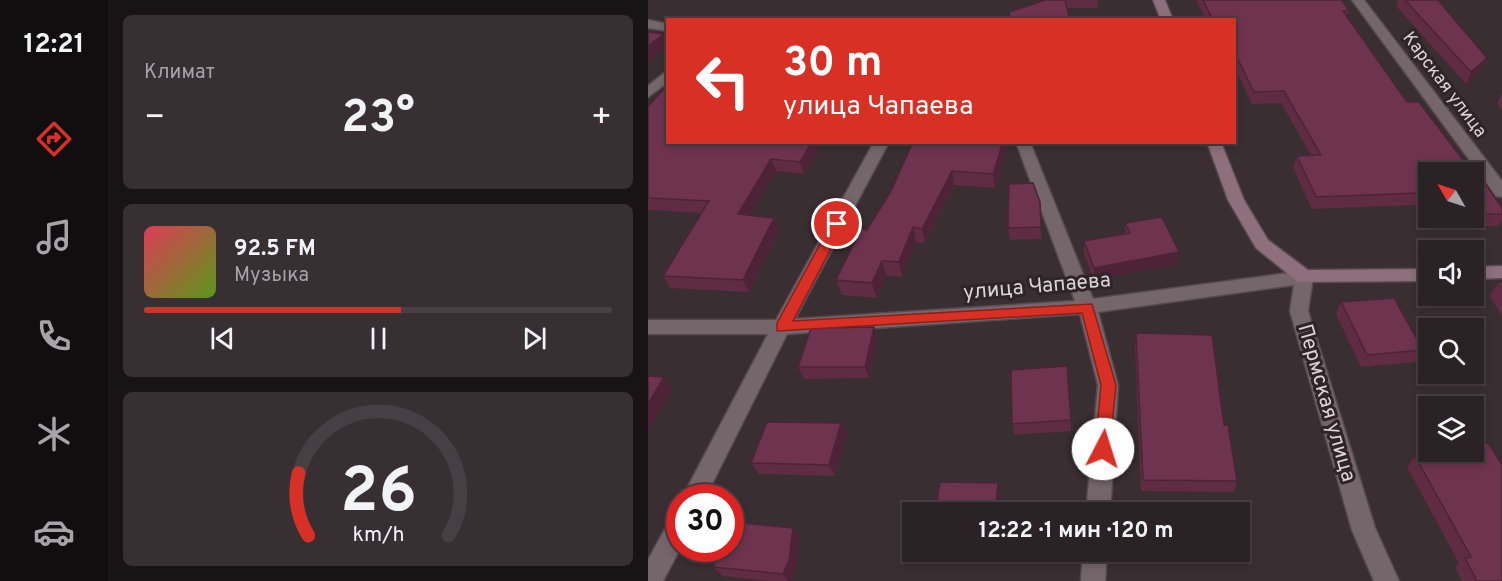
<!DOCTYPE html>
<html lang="ru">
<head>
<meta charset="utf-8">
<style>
  :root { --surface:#2b2226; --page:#372f32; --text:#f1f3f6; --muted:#a6a4a7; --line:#473f43; --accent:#d93025 }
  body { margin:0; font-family:Overpass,sans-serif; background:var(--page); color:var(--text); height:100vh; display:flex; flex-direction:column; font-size:22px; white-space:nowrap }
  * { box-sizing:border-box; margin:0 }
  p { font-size:20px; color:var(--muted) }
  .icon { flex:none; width:33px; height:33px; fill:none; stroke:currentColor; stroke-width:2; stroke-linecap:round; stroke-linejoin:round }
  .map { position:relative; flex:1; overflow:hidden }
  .panel { display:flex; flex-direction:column; gap:15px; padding:15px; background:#181315; width:540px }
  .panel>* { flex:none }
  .banner { position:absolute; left:18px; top:18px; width:570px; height:126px; border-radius:0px; box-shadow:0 3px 9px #0003,0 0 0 2px var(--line); background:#d93025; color:#fff; overflow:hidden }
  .needle { width:39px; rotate:309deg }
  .tools { position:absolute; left:770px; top:162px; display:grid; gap:12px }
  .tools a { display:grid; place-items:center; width:66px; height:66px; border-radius:0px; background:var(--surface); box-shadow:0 3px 9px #0003,0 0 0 2px var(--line); font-size:30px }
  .speed { position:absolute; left:18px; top:484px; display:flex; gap:12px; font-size:30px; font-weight:700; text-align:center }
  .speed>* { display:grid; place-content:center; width:78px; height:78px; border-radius:50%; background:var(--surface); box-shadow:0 3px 9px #0003,0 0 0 2px var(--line); line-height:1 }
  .speed .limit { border:9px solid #d22; background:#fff; color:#111 }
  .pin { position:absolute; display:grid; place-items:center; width:51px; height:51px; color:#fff; margin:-26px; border:3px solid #fff; border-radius:50%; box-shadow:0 2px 6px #0007 }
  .me { position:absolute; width:66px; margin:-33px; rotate:5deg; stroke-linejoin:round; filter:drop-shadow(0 0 4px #0008) }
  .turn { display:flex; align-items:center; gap:21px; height:126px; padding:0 18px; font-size:27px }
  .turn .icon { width:78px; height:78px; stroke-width:2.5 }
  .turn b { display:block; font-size:42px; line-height:51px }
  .big { font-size:45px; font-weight:700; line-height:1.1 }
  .panel .widget { flex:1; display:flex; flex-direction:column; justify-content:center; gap:9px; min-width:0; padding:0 21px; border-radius:9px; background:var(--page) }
  .panel .dial { align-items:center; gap:0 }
  .dial svg { height:156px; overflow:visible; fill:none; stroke:var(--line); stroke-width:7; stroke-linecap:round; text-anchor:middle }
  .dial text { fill:var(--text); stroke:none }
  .song { display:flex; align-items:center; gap:18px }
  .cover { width:72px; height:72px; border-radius:9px; background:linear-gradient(135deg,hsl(350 70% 55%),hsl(90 70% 35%)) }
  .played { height:6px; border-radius:3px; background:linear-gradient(90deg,var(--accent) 55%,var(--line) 55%) }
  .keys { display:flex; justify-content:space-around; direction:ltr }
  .heat { display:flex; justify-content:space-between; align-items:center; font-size:33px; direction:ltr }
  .trip { position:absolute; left:254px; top:502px; width:348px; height:60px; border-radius:0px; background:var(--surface); box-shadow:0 3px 9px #0003,0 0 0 2px var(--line); font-weight:700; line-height:60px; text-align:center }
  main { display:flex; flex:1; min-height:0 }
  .menu { display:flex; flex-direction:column; width:108px; justify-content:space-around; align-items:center; background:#110e0f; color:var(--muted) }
  .menu .icon { width:42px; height:42px }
  .menu .current { color:var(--accent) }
  .menu b { font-size:27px; color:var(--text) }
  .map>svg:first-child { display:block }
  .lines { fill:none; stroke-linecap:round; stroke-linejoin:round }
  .street-casing { stroke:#554b4f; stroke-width:3 }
  .secondary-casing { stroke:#554b4f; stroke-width:3 }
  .street { fill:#74666b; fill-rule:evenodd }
  .secondary { fill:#8e6f7c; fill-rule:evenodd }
  .wall { fill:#5f2c44 }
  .shaded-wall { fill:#4d2437 }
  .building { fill:#6e334f; stroke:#4d2437; stroke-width:1.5 }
  .route { fill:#d93025; stroke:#8d1f18; stroke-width:1.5 }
  .labels { text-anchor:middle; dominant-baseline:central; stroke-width:6; stroke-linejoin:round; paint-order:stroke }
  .far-street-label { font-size:18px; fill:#dcd4d7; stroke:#2f2428 }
  .street-label { font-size:21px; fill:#dcd4d7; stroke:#2f2428 }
</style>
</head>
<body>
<main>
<nav class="menu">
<b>12:21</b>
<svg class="icon current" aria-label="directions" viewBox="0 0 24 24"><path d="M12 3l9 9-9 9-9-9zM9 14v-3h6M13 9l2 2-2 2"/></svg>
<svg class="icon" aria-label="music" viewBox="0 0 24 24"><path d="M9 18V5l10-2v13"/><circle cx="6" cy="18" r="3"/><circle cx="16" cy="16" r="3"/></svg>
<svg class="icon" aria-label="phone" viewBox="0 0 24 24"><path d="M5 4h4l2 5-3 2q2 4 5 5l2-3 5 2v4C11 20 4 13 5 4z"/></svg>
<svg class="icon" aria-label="climate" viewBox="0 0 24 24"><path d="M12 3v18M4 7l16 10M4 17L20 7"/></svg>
<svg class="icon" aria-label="car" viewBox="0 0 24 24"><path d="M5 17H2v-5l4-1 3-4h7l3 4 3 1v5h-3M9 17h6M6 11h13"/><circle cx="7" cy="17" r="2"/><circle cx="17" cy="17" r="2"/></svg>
</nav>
<section class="panel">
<div class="widget"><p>Климат</p>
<div class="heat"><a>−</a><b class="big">23°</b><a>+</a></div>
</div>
<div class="widget">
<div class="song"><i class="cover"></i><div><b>92.5 FM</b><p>Музыка</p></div></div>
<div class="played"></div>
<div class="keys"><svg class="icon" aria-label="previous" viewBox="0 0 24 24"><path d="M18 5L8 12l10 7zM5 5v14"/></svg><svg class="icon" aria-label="pause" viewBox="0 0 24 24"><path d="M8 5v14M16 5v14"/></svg><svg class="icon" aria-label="next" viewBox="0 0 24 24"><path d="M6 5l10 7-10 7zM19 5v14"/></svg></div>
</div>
<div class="widget dial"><svg viewBox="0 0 100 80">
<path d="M14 69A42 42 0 1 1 86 69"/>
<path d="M14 69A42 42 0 0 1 9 37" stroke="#d93025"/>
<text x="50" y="56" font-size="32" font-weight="700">26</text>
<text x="50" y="72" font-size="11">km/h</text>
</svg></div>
</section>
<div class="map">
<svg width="854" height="581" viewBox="0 0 854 581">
  <rect width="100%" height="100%" fill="#392e32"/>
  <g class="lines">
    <defs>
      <path id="street" d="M704 0H716L854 181V197L848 196Z
        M0 20 20 24V31L0 28Z
        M20 70V82L0 97V86Z
        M226 142H241L147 319 427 301 368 142H382L445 299 656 271 662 272 665 277 660 311 727 528 751 581H726L704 530 642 311 646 285 450 312 470 385 462 513H438L450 385 432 314 139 334 57 498H34L120 334H0V320H128Z
        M32 513V549L15 581H0V560L24 516Z
        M435 552H459L457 581H433Z"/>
      <path id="secondary" d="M505 0H517L525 20H513Z
        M559 142H573L596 200 620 240 660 270 780 269V281L650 282 608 248 580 200Z
        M854 266V278L825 279V267Z"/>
    </defs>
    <use href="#street" class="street-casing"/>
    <use href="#secondary" class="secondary-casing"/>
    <use href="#street" class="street"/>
    <use href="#secondary" class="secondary"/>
  </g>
  <path class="wall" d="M397 0H450L449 8H419Z
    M548 0H693L701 10 699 16 780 172V218H825V173L854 208V220L850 226 779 227 767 205 664 209 645 168 649 156 663 155 633 103 604 104 586 67V20H558Z
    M750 0H790L839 58 833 70 818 84 748 6Z
    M854 93V110L849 104Z
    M0 107 20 142 171 150 156 174 128 171 102 215 126 218 132 230 101 292 23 288 15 276 54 213 0 210Z
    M265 142H360L347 188 306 185 277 243 268 242 254 277 238 275 229 298 194 295 188 280 243 191Z
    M392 202 393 239 362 240 360 228Z
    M477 223 529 264 446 280 436 253V241L477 234Z
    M850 283H854V316L842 296Z
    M693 302 775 350 768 362 713 367 688 314Z
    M226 327 230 339 221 378 156 379 150 367Z
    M488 333 589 481 586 492 493 491 487 345Z
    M423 420V431L366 435 364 424Z
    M193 423 199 434 187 476 111 474 103 463Z
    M767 456 854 581H814L807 567 811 563 759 467Z
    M152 537 148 569 144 581H121L75 576 65 567Z
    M282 552H345V560L285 558Z"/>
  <path class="shaded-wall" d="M16 34 20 42V47L0 63V46Z
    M839 58 833 70 818 84 823 72Z
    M161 142H169L171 150 156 174 152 162Z
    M355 142H360L347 188 345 174Z
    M123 159 128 171 96 226 90 214Z
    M304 171 306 185 277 243 274 229Z
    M126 218 132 230 101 292 95 280Z
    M265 227 268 242 254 277 251 262Z
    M531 252 529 264 446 280V268Z
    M234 261 238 275 229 298 224 283Z
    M226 327 230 339 221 378 217 367Z
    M16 377 25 389 0 432V404Z
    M193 423 199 434 187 476 181 465Z
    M350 483 352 494 350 513H347Z
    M145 528 152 537 148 569 144 581H141L135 574Z"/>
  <path class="building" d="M397 0H417L422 20H362L361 12Z
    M555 0H693L701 10 695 11 759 102H771L824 172H780V206L772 193 668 197 649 156 673 155 636 91 606 92 586 51V20H565Z
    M757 0H790L839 58 823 72Z
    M0 32 16 34 0 46Z
    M20 84V142H164L152 162 123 159 90 214 126 218 95 280 15 276 61 201 0 198V107Z
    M265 142H355L345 174 304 171 274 229 265 227 251 262 234 261 224 283 188 280 213 229 219 230 243 191Z
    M825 173 830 180H835L854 208V214H825Z
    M385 183 392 202 393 227 360 228 361 184Z
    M514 217 531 252 446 268 436 241 482 233 477 223Z
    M746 298 775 350 719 355 693 302Z
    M226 327 217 367H150L163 328Z
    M488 333 564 335 576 425H580L589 481 495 480Z
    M419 366 423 420 364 424 363 370Z
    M0 376 16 377 0 404Z
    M119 422 193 423 181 465 103 463Z
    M840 443 854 465V581H829L817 558 823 557 767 456 793 452H825V446Z
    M292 482 350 483 347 513H287Z
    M85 522 145 528 141 560 135 574 65 567 73 549H82V528Z"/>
  <path class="route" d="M189 220 196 224 145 321 444 304 468 385 461 454 455 456 449 454 447 449 453 385 434 313 129 331V323L183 224Z"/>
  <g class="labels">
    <g class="far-street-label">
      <text transform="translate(796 85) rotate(53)">Карская улица</text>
    </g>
    <g class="street-label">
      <text transform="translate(389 287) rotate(-5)">улица Чапаева</text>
      <text transform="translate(678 403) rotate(74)">Пермская улица</text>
    </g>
  </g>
</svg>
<div class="tools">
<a><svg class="needle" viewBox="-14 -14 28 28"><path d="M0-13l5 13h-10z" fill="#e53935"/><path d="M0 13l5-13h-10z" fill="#a6a4a7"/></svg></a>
<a><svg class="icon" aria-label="sound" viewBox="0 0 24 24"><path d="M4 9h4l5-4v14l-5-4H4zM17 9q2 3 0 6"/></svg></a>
<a><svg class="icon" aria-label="search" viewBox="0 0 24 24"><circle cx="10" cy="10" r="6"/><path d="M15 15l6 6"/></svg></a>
<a><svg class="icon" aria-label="layers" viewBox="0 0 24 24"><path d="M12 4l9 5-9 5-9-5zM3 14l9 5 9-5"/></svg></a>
</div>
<div class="speed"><div class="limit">30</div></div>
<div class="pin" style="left:189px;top:224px;background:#d93025"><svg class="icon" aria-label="arrive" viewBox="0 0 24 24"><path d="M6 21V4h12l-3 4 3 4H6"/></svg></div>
<svg class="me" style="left:455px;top:449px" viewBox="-20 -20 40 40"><circle r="19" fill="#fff"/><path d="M0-13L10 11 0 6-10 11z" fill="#d93025"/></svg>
<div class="trip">12:22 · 1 мин · 120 m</div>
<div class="banner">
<div class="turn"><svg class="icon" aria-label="left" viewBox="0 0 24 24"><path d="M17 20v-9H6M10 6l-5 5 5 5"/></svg><div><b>30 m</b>улица Чапаева</div></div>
</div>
</div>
</main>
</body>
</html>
